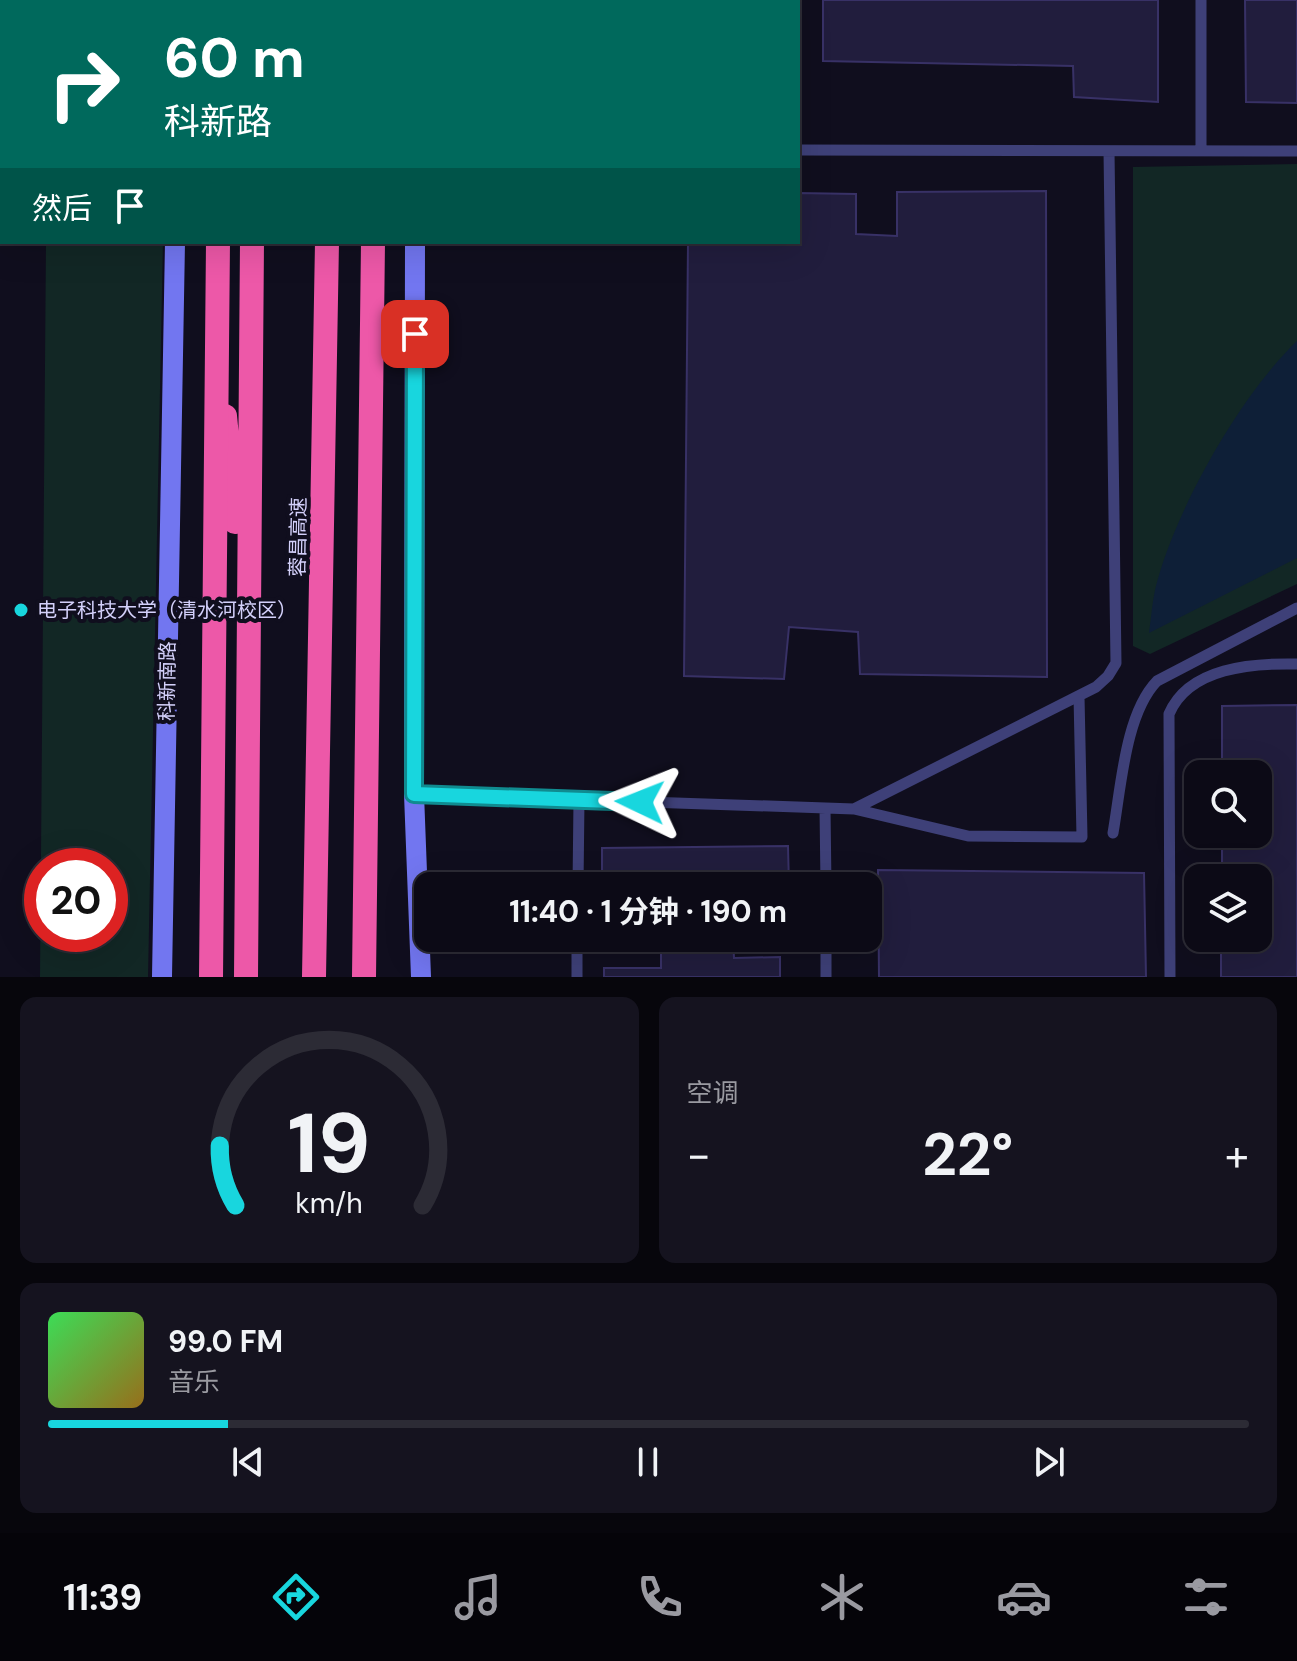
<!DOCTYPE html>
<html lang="zh">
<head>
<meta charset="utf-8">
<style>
  :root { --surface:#0c0a16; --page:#15131f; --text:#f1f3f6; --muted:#9a9aa1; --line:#2c2b35; --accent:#18d6de }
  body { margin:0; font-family:"DM Sans","Noto Sans SC",sans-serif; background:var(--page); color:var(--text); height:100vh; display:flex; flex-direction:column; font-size:30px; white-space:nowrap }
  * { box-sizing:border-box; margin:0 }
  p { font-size:26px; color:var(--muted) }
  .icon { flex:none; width:44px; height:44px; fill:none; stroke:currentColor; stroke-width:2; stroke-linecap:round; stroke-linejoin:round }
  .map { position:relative; height:977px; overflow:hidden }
  .side { display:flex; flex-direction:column; gap:20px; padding:20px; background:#07060c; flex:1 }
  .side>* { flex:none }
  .top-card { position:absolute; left:0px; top:0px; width:800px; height:244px; box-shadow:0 8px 32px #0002,0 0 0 2px var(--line); background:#00695c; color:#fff; overflow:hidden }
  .fabs { position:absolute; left:1184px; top:760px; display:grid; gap:16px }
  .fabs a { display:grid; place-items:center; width:88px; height:88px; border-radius:16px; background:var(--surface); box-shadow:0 8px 32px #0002,0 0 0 2px var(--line); font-size:40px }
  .speed { position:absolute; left:24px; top:848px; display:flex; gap:16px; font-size:40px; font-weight:700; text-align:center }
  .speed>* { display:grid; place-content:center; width:104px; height:104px; border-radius:50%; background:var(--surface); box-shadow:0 8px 32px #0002,0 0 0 2px var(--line); line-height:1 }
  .speed .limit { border:12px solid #d22; background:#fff; color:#111 }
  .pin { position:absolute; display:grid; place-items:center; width:68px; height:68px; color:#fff; margin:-34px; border-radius:16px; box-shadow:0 4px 12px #0006 }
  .me { position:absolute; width:88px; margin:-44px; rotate:272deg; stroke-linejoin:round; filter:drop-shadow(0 0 6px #0008) }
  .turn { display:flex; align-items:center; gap:28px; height:168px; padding:0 32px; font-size:36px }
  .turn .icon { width:104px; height:104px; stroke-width:2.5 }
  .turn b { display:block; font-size:56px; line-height:68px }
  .then { display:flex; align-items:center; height:76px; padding:0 32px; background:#0003; gap:16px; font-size:30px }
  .big { font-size:60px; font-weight:700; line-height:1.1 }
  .side .tile { flex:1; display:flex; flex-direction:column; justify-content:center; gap:12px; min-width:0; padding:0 28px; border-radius:16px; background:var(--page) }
  .side .dial { align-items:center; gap:0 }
  .dial svg { height:208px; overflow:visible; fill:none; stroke:var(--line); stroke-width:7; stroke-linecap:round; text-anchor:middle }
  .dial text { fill:var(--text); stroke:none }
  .song { display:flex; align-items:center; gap:24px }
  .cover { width:96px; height:96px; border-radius:12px; background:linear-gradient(135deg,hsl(130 70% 55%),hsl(40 70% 35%)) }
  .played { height:8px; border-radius:4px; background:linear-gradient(90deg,var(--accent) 15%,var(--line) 15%) }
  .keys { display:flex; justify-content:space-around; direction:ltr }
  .heat { display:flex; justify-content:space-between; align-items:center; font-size:44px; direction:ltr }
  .side .tiles { flex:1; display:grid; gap:20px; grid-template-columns:1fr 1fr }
  .tile:last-child { grid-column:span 2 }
  .trip { position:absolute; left:414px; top:872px; width:468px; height:80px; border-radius:16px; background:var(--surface); box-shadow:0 8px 32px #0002,0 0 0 2px var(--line); font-weight:700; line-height:80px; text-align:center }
  .tab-bar { display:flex; height:128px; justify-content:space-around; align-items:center; background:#050409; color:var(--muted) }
  .tab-bar .icon { width:56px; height:56px }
  .tab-bar .on { color:var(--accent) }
  .tab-bar b { font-size:36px; color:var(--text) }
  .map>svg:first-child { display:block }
  .green { fill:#122725; fill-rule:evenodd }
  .water { fill:#0e1f37 }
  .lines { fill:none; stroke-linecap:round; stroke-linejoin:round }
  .stream { stroke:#0e1f37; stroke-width:7 }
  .building { fill:#211d3d; stroke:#383166; stroke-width:2 }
  .lane { stroke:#3e4078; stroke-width:11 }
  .secondary { stroke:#7276f0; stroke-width:20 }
  .highway { stroke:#ed58a8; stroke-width:24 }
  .highway-bridge { stroke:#ed58a8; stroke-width:24 }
  .route-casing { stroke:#108b90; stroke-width:20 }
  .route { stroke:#18d6de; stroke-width:14 }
  .poi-dot { fill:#18d6de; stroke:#100e1e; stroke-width:3 }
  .labels { text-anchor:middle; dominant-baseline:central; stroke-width:8; stroke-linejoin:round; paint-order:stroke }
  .street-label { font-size:20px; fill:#d3d0fa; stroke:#100e1e }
  .poi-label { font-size:20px; fill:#d3d0fa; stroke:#100e1e; text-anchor:start }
</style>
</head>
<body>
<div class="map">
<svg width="1297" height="977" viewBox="0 0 1297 977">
  <rect width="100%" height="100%" fill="#100e1e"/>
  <path class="green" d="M1297 164V584L1150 654 1133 646V167Z
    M46 242H163L148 977H40ZM110 866V934H42V866Z"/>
  <path class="water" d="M1297 341V558L1149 633C1151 619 1152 604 1155 590 1173 514 1240 395 1297 341Z"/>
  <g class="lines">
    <path class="stream" d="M117 2 118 0
      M0 149 2 141"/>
  </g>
  <path class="building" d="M589 0H722L589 2Z
    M823 0H1158V102L1074 97 1073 66 823 61Z
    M1245 0H1297V103L1246 102Z
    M1046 191 1047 677 860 674 858 632 789 627 784 679 684 676 688 242H798V193L856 194V234L897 236V192Z
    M1297 705V977H1221V938H1258V878H1222V834H1258V774H1222V706Z
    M788 846 789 886H602V848Z
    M878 870 1144 873 1146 977H879Z
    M661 938H733L734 958 780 957V977H604V968H661Z"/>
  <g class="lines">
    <path class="lane" d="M563 0 564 2
      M780 0V2
      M798 150 1297 151
      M1201 150V0
      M414 794 854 809 968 836 1082 837 1079 696
      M825 808 826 886
      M854 809 1096 687 1108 676 1116 663 1109 151
      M1113 833C1121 788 1125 714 1157 681L1297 608
      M578 886 579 800
      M826 938V977
      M577 977V938
      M1170 977 1169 714C1189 667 1253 663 1297 664"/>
    <path class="secondary" d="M415 2V0
      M415 242 414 794 421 977
      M162 977 175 242"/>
    <path class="highway" d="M183 0V2
      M221 2V0
      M256 2V0
      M331 2V0
      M376 2V0
      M225 416 235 522
      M246 977 252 242
      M314 977 327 242
      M364 977 373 242"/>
    <path class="highway-bridge" d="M211 977 218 242"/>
  </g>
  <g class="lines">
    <defs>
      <path id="route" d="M415 334 414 794 640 802"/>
    </defs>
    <use href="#route" class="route-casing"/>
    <use href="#route" class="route"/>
  </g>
  <circle class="poi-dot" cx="21" cy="610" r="8"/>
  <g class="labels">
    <g class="street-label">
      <text transform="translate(298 537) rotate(-89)">蓉昌高速</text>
      <text transform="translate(167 681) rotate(-89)">科新南路</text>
    </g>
    <g class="poi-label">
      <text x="37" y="610">电子科技大学（清水河校区）</text>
    </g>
  </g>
</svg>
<div class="fabs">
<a><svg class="icon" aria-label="search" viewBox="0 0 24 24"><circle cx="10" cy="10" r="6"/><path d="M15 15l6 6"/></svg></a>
<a><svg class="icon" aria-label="layers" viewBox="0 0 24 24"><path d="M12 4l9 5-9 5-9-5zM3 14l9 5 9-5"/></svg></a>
</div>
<div class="speed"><div class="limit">20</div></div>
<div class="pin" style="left:415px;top:334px;background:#d93025"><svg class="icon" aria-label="arrive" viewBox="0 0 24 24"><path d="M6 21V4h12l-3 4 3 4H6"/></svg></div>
<svg class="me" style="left:640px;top:802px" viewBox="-20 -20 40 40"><path d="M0-17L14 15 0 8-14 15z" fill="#18d6de" stroke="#fff" stroke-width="4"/></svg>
<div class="trip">11:40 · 1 分钟 · 190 m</div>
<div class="top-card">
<div class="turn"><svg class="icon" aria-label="right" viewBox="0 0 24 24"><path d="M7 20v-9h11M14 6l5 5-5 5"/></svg><div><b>60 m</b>科新路</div></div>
<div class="then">然后<svg class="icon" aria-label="arrive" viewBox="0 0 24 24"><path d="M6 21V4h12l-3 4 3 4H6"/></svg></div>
</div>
</div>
<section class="side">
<div class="tiles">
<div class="tile dial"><svg viewBox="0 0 100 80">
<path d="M14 69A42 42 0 1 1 86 69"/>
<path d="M14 69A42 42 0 0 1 8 46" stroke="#18d6de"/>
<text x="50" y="56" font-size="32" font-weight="700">19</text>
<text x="50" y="72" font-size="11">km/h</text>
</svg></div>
<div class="tile"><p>空调</p>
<div class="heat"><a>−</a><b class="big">22°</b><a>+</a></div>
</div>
<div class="tile">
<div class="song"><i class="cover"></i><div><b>99.0 FM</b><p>音乐</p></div></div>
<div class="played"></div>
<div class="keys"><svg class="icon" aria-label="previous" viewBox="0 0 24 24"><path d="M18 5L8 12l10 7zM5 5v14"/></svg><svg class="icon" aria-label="pause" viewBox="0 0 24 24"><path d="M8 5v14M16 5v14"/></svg><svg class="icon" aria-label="next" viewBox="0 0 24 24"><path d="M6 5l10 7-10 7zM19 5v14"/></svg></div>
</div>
</div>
</section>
<nav class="tab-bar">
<b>11:39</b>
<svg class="icon on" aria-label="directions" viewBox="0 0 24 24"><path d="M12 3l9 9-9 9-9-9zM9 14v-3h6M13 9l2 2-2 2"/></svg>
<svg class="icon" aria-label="music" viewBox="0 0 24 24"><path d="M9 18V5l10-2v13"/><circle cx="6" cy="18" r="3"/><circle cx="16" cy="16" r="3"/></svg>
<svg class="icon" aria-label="phone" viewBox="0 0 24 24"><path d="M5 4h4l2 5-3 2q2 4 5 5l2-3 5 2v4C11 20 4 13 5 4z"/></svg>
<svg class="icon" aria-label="climate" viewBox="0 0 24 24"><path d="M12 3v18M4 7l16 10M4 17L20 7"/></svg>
<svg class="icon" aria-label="car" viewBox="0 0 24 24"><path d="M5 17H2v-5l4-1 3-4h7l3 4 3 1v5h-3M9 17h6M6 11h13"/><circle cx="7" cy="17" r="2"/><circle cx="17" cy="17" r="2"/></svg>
<svg class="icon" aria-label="filters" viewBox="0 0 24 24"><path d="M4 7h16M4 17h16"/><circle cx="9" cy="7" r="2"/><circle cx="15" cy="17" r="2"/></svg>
</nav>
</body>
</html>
